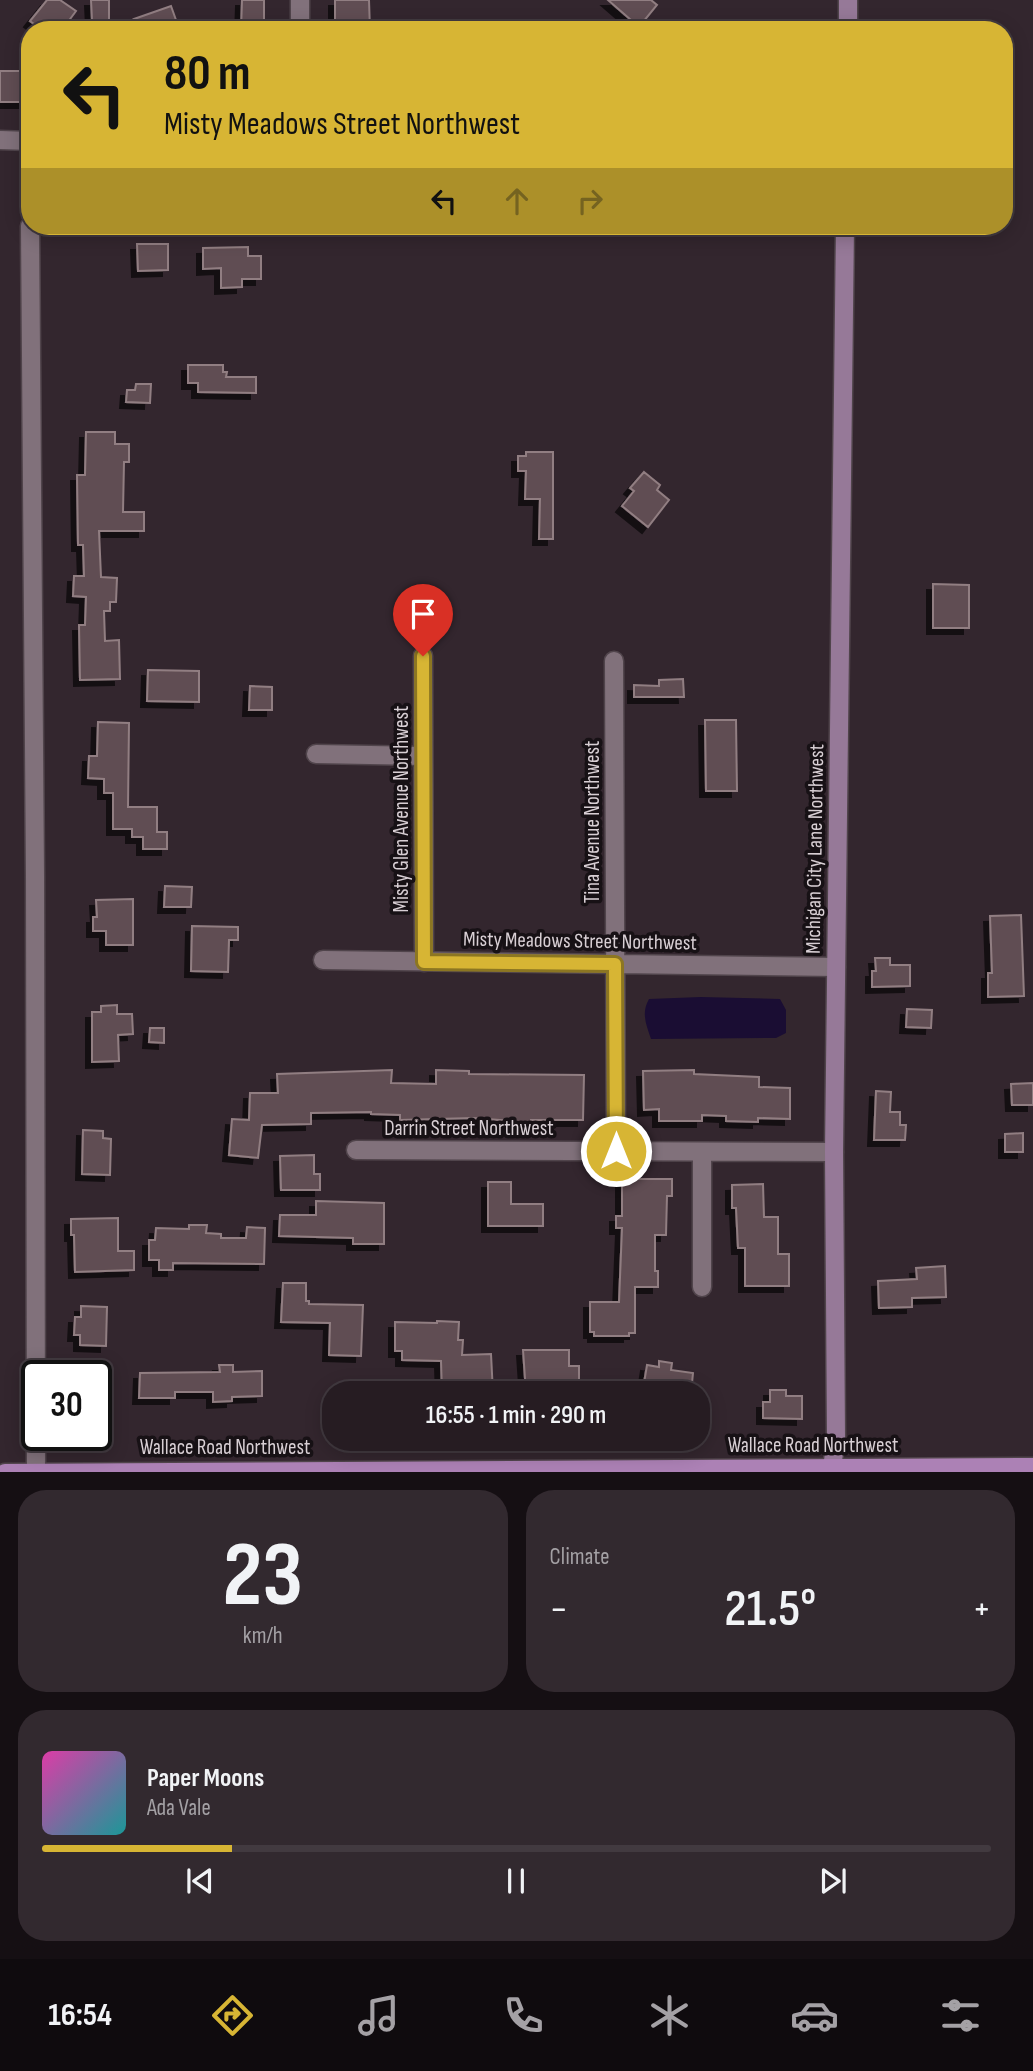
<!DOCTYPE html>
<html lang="en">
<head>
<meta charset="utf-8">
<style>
  :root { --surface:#261c22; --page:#32292f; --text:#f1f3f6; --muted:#a4a1a5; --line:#423a40; --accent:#d7b534 }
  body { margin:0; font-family:"Sofia Sans Condensed",sans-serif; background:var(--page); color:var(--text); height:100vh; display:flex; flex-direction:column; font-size:26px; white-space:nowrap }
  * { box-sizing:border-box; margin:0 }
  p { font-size:23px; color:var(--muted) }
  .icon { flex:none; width:38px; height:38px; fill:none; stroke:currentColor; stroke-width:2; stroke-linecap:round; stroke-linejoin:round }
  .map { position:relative; height:1472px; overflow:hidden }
  .sheet { display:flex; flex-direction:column; gap:18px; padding:18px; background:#150f13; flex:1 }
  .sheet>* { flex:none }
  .guide { position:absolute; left:21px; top:21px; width:992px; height:214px; border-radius:28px; box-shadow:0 4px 18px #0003,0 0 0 2px var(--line); background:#d7b534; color:#111; overflow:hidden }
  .speed { position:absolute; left:21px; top:1360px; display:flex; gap:14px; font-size:35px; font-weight:700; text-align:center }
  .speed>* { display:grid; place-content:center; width:91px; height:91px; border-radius:50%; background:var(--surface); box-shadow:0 4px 18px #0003,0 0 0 2px var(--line); line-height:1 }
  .speed .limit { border:4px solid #111; border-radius:10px; background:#fff; color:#111 }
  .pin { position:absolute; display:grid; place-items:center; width:60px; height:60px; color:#fff; margin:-72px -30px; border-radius:50% 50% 50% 0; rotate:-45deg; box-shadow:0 0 7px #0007 }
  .pin .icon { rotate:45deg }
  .me { position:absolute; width:77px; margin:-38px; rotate:0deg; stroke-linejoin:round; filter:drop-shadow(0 0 5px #0008) }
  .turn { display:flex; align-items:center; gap:24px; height:147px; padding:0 28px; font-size:32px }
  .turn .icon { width:91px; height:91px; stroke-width:2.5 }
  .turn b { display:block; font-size:49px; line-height:60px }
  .lanes { display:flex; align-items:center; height:66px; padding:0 28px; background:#0003; justify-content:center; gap:35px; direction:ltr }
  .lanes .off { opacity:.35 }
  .big { font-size:52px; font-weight:600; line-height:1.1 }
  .sheet .card { flex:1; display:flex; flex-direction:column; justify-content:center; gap:10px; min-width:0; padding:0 24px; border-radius:28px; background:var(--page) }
  .sheet .dial { align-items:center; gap:0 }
  .dial b { font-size:91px; line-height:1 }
  .song { display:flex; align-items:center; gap:21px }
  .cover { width:84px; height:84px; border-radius:10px; background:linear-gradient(135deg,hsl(320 70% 55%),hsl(180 70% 35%)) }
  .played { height:7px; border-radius:4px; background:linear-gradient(90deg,var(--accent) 20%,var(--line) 20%) }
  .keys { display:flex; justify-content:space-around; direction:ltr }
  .heat { display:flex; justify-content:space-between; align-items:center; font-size:38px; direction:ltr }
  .sheet .tiles { flex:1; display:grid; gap:18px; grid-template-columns:1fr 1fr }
  .card:last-child { grid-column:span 2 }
  .trip { position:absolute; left:322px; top:1381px; width:388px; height:70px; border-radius:28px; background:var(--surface); box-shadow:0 4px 18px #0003,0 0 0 2px var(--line); font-weight:600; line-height:70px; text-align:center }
  .menu { display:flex; height:112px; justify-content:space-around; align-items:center; background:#0f0b0e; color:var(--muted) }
  .menu .icon { width:49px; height:49px }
  .menu .current { color:var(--accent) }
  .menu b { font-size:32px; color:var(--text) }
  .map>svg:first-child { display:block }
  .water { fill:#1a0d33 }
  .building { fill:#614e52; stroke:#917e82; stroke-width:2; filter:url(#shadow) }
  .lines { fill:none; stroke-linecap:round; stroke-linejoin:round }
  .street-casing { stroke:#50444b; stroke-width:21 }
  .secondary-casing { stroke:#50444b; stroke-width:21 }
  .primary-casing { stroke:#50444b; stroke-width:21 }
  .street { stroke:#81717b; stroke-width:18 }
  .secondary { stroke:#967998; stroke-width:18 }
  .primary { stroke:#ac81b5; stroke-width:18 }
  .route-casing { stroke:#8c7622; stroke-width:18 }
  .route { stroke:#d7b534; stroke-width:12 }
  .labels { text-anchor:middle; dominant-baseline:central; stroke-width:7; stroke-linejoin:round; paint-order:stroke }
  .street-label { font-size:21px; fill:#d8cfd4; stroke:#171115 }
</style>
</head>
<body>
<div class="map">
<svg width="1033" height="1473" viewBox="0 0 1033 1473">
  <defs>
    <filter id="shadow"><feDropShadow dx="-6" dy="6" stdDeviation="0" flood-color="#0009"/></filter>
  </defs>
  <rect width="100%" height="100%" fill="#33262e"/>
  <path class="water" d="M701 997 780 999 786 1010V1033L776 1038 651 1039C646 1024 641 1013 649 999Z"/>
  <path class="building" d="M47 0H60L76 11 62 30H42L30 21Z
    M91 0H109V20H92Z
    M242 0H264V30H241Z
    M335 0H369L370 30H335Z
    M608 0H651L657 5 639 27Z
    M171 6 176 20H135L134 19Z
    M0 71H30V102H0Z
    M137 244H168V270L138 271Z
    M248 247V256H261V279H242V287L221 288V268L203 269V248Z
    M188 365H223V372H227L226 377H256V393L198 392V383H188Z
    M136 384H151L150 403 126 402 127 390H135Z
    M86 432H115V444H129V462H124L123 512H144V531H99L101 577 117 578 116 602H110V611H104L105 641 119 640 120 679 80 680 79 625H85L86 597 73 596 74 576H84L83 545H78L77 475H85Z
    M526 452H553V539H539L540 499H525L526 471H518V456H526Z
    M644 472 660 485 657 490 669 500 648 527 622 506 634 491 630 488Z
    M933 584 969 585V628H933Z
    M148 670 199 671V702L147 701Z
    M683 679 684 697H634V685L659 686V680Z
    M250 686 272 687V710H249Z
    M705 720H736L737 791H706Z
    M98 722 129 723 128 807H157V832H167V849H143V837H132V829H113V793H104V779L88 778 89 756H97Z
    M165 886 192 887 191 907H164Z
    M133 899V945H106V931H93V917H97L96 900Z
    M1021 915 1024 996 988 997V973H992L990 916Z
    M192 926 238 927V940H229L228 972 191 971Z
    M875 958H890V965H910V986L872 987V971H876Z
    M117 1005V1014H132L133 1034 118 1035 119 1061 92 1062V1012H101V1006Z
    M907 1009 932 1010 931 1028 906 1027Z
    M150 1028H164V1043L149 1042Z
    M392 1070 391 1083 436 1084V1070L469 1071V1074L584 1075 583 1120H531V1124L512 1123V1121L473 1118 400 1120V1115L371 1114V1112L311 1113V1124L262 1125 258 1158 229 1155 232 1119 249 1120 250 1093H278L277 1074Z
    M694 1070V1074L759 1077V1087L790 1088V1119L758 1118V1122L726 1121V1116L702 1115V1121H659V1109L644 1110 643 1071Z
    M1033 1083V1105H1012L1011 1084Z
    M876 1091 891 1092 890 1112H900V1125H906L905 1140H874Z
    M83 1130 103 1131V1138L111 1139 110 1175 82 1174Z
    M1023 1133V1152H1005V1134Z
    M314 1155V1174H320V1190H281L280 1156Z
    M622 1179H672V1196H667L666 1235H655V1271H658V1287H635V1333H629V1336H594V1332H590V1302H619L622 1228H616V1216H622Z
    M488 1182H511V1204H543V1226H488Z
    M763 1184 764 1217H778V1254H789V1286H745V1248H738L736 1208H732V1185Z
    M316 1201 384 1203V1244H353V1238L279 1236 280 1215H316Z
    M118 1218V1251H134V1270L75 1272 74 1235H71V1219Z
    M189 1225H207L206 1233 221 1234V1238H246L247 1227 265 1228 264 1264 173 1263V1270H159V1260H149V1240H155L156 1228 189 1229Z
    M945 1266 946 1297 912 1298V1307L879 1308 878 1281 917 1279 916 1268Z
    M283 1283H306V1301H309V1304L363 1305 361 1356 329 1355 330 1323 281 1322Z
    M81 1306 107 1307 106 1346 80 1345V1335H74L75 1317H81Z
    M437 1321 459 1322 458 1340H463L462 1355 491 1354 493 1393H442L441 1361 402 1360V1351H395V1322L437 1323Z
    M523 1350H569V1366H579V1384H565L564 1393H526Z
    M659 1361 672 1363 671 1370 693 1373 691 1393H664L643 1389 647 1365 659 1367Z
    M219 1365H233V1372L262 1371V1396L232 1397V1401L213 1402V1392H175V1398H139L140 1373 220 1372Z
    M770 1390H786V1396H802V1419L763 1418V1402H770Z"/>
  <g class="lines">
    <defs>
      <path id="street" d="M300 0V30
        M0 140 30 141
        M30 141V160
        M30 226 35 876 36 1471
        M423 656 424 962
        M614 661 616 1151
        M316 754 423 756
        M323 960 836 967
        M356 1150 834 1152
        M702 1152V1287"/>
      <path id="secondary" d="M848 30V0
        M832 1469 836 1437 834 1152 845 226"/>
      <path id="primary" d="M5 1473 1033 1467"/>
    </defs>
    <use href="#street" class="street-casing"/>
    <use href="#secondary" class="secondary-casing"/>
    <use href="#primary" class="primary-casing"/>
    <use href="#street" class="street"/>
    <use href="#secondary" class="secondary"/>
    <use href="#primary" class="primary"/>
  </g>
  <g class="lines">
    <defs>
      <path id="route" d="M423 656 424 962 615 964 616 1151"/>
    </defs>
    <use href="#route" class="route-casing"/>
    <use href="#route" class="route"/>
  </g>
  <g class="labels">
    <g class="street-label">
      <text transform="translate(401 809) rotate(-90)">Misty Glen Avenue Northwest</text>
      <text transform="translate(592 822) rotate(-90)">Tina Avenue Northwest</text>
      <text transform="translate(815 849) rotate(-89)">Michigan City Lane Northwest</text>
      <text transform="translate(580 941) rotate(1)">Misty Meadows Street Northwest</text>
      <text x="469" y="1128">Darrin Street Northwest</text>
      <text x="813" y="1445">Wallace Road Northwest</text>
      <text x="225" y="1447">Wallace Road Northwest</text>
    </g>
  </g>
</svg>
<div class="speed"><div class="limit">30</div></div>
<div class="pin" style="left:423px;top:656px;background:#d93025"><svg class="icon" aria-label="arrive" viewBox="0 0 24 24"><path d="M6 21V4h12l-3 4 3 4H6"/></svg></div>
<svg class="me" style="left:616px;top:1151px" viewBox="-20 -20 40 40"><circle r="17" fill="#d7b534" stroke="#fff" stroke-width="3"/><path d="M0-11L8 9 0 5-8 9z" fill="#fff"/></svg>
<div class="trip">16:55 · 1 min · 290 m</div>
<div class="guide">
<div class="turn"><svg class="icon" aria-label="left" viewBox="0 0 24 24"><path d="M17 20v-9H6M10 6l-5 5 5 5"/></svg><div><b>80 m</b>Misty Meadows Street Northwest</div></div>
<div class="lanes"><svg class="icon" aria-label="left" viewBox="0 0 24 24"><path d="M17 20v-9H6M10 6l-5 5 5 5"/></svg><svg class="icon off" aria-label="ahead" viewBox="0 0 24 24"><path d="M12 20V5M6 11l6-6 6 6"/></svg><svg class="icon off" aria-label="right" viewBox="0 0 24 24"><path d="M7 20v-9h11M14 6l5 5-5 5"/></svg></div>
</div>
</div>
<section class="sheet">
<div class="tiles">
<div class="card dial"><b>23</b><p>km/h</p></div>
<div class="card"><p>Climate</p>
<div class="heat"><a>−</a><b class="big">21.5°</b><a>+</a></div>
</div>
<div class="card">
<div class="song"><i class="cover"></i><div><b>Paper Moons</b><p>Ada Vale</p></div></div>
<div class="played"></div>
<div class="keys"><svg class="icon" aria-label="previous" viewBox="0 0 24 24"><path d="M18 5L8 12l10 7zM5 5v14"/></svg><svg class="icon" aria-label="pause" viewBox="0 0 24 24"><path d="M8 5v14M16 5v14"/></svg><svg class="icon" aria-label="next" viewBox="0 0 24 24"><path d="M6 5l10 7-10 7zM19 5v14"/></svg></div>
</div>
</div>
</section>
<nav class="menu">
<b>16:54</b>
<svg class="icon current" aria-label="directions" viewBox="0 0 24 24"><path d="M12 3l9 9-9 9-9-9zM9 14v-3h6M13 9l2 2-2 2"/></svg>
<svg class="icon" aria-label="music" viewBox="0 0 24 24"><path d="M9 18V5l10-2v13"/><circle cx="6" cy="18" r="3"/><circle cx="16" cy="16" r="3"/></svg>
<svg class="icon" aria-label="phone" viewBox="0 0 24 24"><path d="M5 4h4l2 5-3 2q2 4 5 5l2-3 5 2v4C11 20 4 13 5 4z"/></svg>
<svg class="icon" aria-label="climate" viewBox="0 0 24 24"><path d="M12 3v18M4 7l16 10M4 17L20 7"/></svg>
<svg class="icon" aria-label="car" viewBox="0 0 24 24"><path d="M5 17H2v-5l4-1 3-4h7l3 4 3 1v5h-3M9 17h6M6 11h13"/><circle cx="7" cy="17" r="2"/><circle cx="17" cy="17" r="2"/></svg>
<svg class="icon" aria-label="filters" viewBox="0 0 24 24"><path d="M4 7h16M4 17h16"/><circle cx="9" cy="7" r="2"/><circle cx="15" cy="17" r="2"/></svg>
</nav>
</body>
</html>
